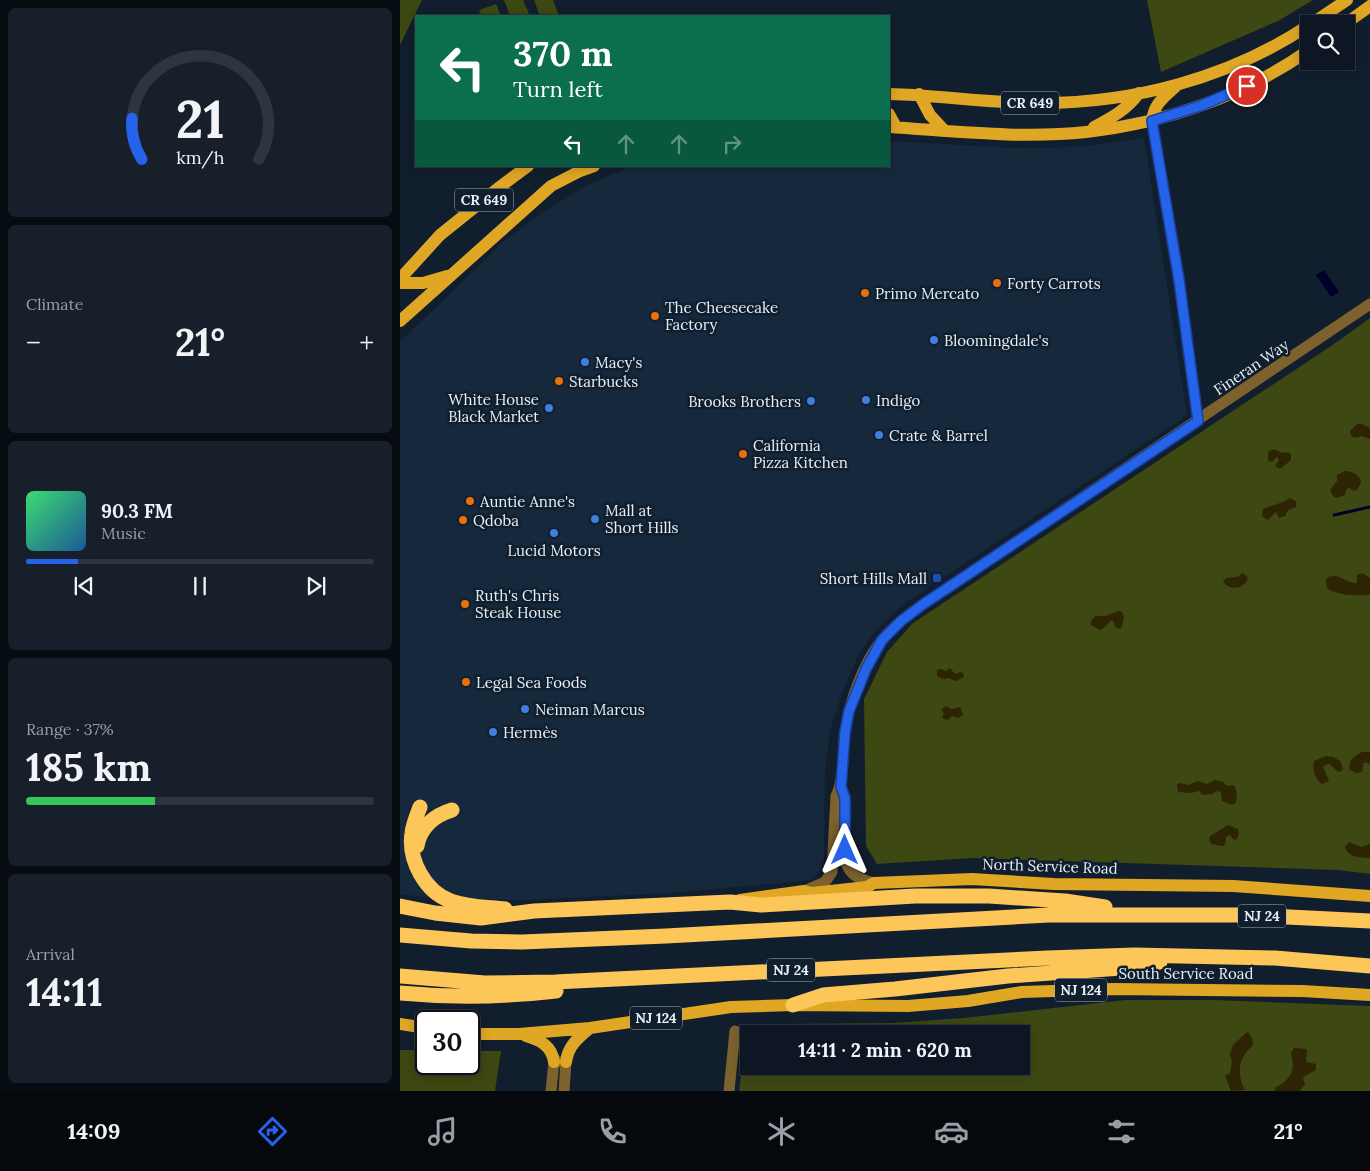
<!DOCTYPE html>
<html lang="en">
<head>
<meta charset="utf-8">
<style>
  :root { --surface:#0d1622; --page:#161f2a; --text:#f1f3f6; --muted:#9a9fa5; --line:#2d3540; --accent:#2563eb }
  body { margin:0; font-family:Lora,serif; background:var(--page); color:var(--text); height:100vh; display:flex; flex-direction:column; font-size:19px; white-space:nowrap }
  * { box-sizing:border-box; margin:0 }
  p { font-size:16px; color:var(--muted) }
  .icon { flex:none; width:28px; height:28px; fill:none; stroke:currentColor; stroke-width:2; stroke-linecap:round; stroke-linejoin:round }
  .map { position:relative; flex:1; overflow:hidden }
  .details { display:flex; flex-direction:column; gap:8px; padding:8px; background:#070c13; width:400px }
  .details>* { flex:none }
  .banner { position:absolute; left:15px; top:15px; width:475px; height:152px; border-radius:0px; box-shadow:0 2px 12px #0003,0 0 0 1px var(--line); background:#0b6e4f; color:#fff; overflow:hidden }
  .tools { position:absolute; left:900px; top:15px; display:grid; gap:10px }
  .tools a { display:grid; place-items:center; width:55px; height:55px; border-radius:0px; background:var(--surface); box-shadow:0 2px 12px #0003,0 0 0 1px var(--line); font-size:25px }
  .speed { position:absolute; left:15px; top:1010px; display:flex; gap:10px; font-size:25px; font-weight:700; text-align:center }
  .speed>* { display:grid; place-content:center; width:65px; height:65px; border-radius:50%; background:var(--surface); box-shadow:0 2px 12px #0003,0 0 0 1px var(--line); line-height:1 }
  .speed .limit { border:2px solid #111; border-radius:8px; background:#fff; color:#111 }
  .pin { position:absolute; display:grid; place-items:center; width:42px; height:42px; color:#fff; margin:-21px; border:2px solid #fff; border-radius:50%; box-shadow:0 1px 5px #0007 }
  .me { position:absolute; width:55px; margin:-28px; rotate:0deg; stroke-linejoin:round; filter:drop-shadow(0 0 4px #0008) }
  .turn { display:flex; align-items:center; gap:18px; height:105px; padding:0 15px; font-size:22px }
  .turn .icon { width:65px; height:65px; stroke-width:2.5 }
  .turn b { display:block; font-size:35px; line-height:42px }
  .lanes { display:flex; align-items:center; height:48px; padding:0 15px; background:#0003; justify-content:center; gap:25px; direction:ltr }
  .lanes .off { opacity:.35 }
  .big { font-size:38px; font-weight:700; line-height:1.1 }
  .details .card { flex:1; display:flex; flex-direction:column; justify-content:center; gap:8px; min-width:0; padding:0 18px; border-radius:8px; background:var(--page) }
  .details .dial { align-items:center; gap:0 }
  .dial svg { height:130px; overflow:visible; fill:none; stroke:var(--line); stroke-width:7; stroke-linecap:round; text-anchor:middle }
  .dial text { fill:var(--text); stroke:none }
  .song { display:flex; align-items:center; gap:15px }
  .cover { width:60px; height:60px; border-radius:8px; background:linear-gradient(135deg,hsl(140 70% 55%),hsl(210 70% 35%)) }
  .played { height:5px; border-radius:2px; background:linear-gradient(90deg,var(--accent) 15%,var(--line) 15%) }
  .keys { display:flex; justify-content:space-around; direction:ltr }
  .heat { display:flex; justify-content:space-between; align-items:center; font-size:28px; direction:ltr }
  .charge { height:8px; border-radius:4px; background:linear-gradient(90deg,#34c759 37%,var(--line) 0) }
  .trip { position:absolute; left:340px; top:1025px; width:290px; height:50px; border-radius:0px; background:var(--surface); box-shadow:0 2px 12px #0003,0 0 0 1px var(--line); font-weight:700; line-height:50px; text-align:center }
  .tabs { display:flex; height:80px; justify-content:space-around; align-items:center; background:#05090e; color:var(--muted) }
  .tabs .icon { width:35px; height:35px }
  .tabs .selected { color:var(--accent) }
  .tabs b { font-size:22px; color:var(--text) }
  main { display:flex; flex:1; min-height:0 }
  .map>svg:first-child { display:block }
  .built { fill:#16283c }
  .green { fill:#3e4812; fill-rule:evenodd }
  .sand { fill:#2c2403 }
  .water { fill:#000028 }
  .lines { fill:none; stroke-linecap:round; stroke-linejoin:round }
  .stream { stroke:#000028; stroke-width:3 }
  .minor { stroke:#7d622e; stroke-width:11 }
  .primary { stroke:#e0a725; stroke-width:12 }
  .motorway { stroke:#fdc659; stroke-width:15 }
  .route-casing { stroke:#184099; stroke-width:12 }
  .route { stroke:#2563eb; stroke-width:9 }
  .food-dot { fill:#e8710a; stroke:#111e2d; stroke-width:2 }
  .shop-dot { fill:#3f7fe0; stroke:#111e2d; stroke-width:2 }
  .transit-dot { fill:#1a4fb4; stroke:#111e2d; stroke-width:2 }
  .labels { text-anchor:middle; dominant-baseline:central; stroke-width:5; stroke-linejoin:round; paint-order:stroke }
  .shield { fill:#111e2d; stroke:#a6b0bc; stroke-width:1 }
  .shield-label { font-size:14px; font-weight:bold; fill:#e6eff9 }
  .poi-label { font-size:15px; fill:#e6eff9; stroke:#111e2d; text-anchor:start }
  .street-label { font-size:15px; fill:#e6eff9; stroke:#111e2d }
</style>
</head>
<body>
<main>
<section class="details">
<div class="card dial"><svg viewBox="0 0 100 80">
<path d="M14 69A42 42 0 1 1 86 69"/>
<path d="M14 69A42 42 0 0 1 8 44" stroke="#2563eb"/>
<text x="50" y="56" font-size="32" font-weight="700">21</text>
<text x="50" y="72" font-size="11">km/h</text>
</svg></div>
<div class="card"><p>Climate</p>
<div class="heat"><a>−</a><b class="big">21°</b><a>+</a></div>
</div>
<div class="card">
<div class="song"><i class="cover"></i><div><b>90.3 FM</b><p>Music</p></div></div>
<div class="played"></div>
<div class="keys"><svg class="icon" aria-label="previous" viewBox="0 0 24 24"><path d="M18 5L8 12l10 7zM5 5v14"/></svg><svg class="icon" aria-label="pause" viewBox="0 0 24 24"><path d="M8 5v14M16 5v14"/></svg><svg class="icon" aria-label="next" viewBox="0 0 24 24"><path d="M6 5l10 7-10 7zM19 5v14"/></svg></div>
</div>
<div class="card"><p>Range · 37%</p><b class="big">185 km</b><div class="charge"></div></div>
<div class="card"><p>Arrival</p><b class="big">14:11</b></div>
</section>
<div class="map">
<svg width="970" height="1091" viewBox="0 0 970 1091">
  <rect width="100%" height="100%" fill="#111e2d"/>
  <path class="built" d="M744 138 787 415 504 604 475 631 458 656 442 693 430 731 425 771 424 861 419 873 410 880 271 893 130 900 31 898 0 894V342L103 242 142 213 187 185 232 166H489V141L615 148 679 147Z"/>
  <path class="green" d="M0 0H22L0 45Z
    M104 0H123L130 16H110Z
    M134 0H153L159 16H140Z
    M747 0H913L878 21 761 72Z
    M96 4 101 16H81L79 10Z
    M970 318V874L938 870 573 858 477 864 466 846 464 699 487 652 513 623 934 344Z
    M725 1000H814L970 1006V1091H339L347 1028 379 1024 493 1023 564 1018ZM349 1034H621V1066H349Z
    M0 1050H26V1064H69V1051H101L95 1091H0Z"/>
  <path class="sand" d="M957 424H962L970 428V439L962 436 954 438 951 435 950 431Z
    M874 449 882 453 888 452 891 454V460L880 469 875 466 879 460 877 457 872 462 868 461V452Z
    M945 471C952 471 961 475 961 483L957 490 954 491 949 488 946 490 945 495 936 498 933 496 930 490 937 481V475Z
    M890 498 896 501V507L888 510 885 516 879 518 876 512 868 520 862 516 863 509 883 502Z
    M843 573 848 578C845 589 830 591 823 582L826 578 837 577Z
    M962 573 970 578V595H947L931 591 927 588 926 580 928 577C940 573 946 584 957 583V575Z
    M718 611 722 612 724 616 722 627 720 629 715 627 714 622 711 620 706 626 700 630 691 625V621L695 616H706Z
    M550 668 555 674 561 672 563 673 564 677 556 681 552 680 549 678 544 679 537 676V670L541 669 546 671Z
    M546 706 552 709 560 707 563 715 558 718 552 716 548 720 544 719 542 717 544 713 541 710Z
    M962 752H970V764L965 762 963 764 962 772 957 773 950 770C947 761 954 756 962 752Z
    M926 756 933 757 940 761 943 769 940 772 937 771 930 764 925 765 923 767 929 781 922 784C915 780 912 768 914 761Z
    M815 780 823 782 827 786 834 785 837 793 836 803 832 805 822 801 821 792 818 791 812 794 803 795 799 791 791 793 778 792 777 784 781 783 788 785 798 781 807 784Z
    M828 825 838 829 839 834 837 839 834 840 830 835 826 837 825 845 822 846 811 844 809 839 810 836Z
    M949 842 961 847 970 844V858C961 858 948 857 945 847Z
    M848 1032 852 1038 853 1045C851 1048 847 1050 845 1054 837 1064 839 1080 845 1090L831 1091 825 1075 830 1074 832 1061 830 1054 833 1045 846 1033Z
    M894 1048 906 1049 907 1051 906 1062 916 1064V1070L903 1077 905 1085 899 1091H875V1088C891 1079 896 1071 891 1053Z"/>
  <path class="water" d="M924 270 939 292 931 297 916 275Z"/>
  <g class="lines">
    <path class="stream" d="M934 515 970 507"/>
    <path class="minor" d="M752 121 779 280 798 421
      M441 787C442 790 444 794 445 798 449 818 436 859 453 874 459 879 467 881 474 883
      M404 891 425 882 432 872 436 796C445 777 442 753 445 732 449 703 463 663 482 640 493 626 508 615 522 605L970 304
      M151 1091 154 1062H166L164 1091
      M329 1091 335 1031"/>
    <path class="primary" d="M911 24 947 0
      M945 24 970 6
      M489 94C538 95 587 103 636 103 731 104 830 78 909 25
      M519 94 530 115 545 131
      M489 114 496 127
      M752 121C754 104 763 98 775 87
      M489 127C554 131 621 139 686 132 765 123 844 96 909 50
      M694 127C713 117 726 110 739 93
      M0 279 40 235 101 186 128 166
      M0 283H23L47 276
      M0 321 151 186 180 171 194 166
      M340 900 404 891 412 893 467 887 474 883 572 879 654 884 833 886 970 896
      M0 1024 26 1028
      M69 1034H119L190 1028 331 1007 393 1005 508 1006 568 1001 622 992 713 989 902 991 970 995
      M126 1036C140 1040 152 1046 154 1062
      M166 1062C168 1046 178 1038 190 1028"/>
    <path class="motorway" d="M20 807C17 815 13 824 12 833 8 860 25 892 51 901 68 907 87 907 105 909
      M17 846C20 827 35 815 52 810
      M0 906 35 913 81 918 134 911 330 902 361 905 515 896H589L665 901 705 907
      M0 935 71 941 122 942 266 936 649 915H847L970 921
      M0 976 85 983 155 982 648 958 734 955 875 958 970 966
      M0 993C52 998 104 997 156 991
      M393 1005 423 995 495 989 608 976 736 967 760 962"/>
  </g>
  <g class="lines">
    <defs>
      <path id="route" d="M445 850V798L441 787 445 732 449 711 466 669 482 640 501 621 522 605 798 421 779 280 752 121 800 106 847 86"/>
    </defs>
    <use href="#route" class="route-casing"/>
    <use href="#route" class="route"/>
  </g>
  <g class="food-dot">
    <circle cx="597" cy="283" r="5"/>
    <circle cx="465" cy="293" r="5"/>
    <circle cx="255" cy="316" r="5"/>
    <circle cx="159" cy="381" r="5"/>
    <circle cx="343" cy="454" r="5"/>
    <circle cx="70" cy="501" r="5"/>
    <circle cx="63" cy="520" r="5"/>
    <circle cx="65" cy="604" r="5"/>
    <circle cx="66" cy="682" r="5"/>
  </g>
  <g class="shop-dot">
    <circle cx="534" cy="340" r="5"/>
    <circle cx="185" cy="362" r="5"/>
    <circle cx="466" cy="400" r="5"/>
    <circle cx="411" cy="401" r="5"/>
    <circle cx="149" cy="408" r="5"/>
    <circle cx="479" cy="435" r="5"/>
    <circle cx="195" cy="519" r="5"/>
    <circle cx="154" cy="533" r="5"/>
    <circle cx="125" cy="709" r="5"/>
    <circle cx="93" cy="732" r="5"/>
  </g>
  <rect class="transit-dot" x="532" y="573" width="10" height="10" rx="2.5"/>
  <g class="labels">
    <g class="shield">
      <rect x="601" y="91.5" width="58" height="23" rx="4"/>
      <rect x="55" y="188.5" width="58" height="23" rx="4"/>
      <rect x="838" y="904.5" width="48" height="23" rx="4"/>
      <rect x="367" y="958.5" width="48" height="23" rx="4"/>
      <rect x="655" y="978.5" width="52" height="23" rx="4"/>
      <rect x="230" y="1006.5" width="52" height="23" rx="4"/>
    </g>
    <g class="shield-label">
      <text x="630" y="103">CR 649</text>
      <text x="84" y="200">CR 649</text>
      <text x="862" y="916">NJ 24</text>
      <text x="391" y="970">NJ 24</text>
      <text x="681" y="990">NJ 124</text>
      <text x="256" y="1018">NJ 124</text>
    </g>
    <g class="poi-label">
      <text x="607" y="283">Forty Carrots</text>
      <text x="475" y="293">Primo Mercato</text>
      <text x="265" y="307">The Cheesecake<tspan x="265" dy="17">Factory</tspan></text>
      <text x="544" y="340">Bloomingdale's</text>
      <text x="195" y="362">Macy's</text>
      <text x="169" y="381">Starbucks</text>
      <text x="139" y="399" text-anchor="end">White House<tspan x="139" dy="17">Black Market</tspan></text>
      <text x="476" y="400">Indigo</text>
      <text x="401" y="401" text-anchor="end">Brooks Brothers</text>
      <text x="489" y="435">Crate &amp; Barrel</text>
      <text x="353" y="445">California<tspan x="353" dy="17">Pizza Kitchen</tspan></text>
      <text x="80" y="501">Auntie Anne's</text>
      <text x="205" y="510">Mall at<tspan x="205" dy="17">Short Hills</tspan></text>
      <text x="73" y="520">Qdoba</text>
      <text x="154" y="550" text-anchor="middle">Lucid Motors</text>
      <text x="527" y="578" text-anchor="end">Short Hills Mall</text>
      <text x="75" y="595">Ruth's Chris<tspan x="75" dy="17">Steak House</tspan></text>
      <text x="76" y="682">Legal Sea Foods</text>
      <text x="135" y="709">Neiman Marcus</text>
      <text x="103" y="732">Hermès</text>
    </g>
    <g class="street-label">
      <text transform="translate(851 367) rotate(-34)">Fineran Way</text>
      <text transform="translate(650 866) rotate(2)">North Service Road</text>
      <text x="786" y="973">South Service Road</text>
    </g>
  </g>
</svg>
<div class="tools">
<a><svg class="icon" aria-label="search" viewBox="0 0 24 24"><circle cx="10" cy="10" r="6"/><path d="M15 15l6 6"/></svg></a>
</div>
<div class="speed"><div class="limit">30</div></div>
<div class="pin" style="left:847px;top:86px;background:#d93025"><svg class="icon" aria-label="arrive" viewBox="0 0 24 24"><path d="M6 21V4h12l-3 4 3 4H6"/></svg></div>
<svg class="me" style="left:445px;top:850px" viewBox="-20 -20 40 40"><path d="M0-17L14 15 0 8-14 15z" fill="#2563eb" stroke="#fff" stroke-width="4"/></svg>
<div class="trip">14:11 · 2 min · 620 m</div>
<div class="banner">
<div class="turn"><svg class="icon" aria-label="left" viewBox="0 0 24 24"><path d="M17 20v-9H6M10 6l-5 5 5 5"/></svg><div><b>370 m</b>Turn left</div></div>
<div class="lanes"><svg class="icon" aria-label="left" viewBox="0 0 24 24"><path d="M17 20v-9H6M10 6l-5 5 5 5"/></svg><svg class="icon off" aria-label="ahead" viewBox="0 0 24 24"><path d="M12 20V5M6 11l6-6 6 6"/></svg><svg class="icon off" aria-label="ahead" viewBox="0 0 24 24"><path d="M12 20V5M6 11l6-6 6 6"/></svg><svg class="icon off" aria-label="right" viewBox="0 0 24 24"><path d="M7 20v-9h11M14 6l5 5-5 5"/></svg></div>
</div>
</div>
</main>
<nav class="tabs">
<b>14:09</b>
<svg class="icon selected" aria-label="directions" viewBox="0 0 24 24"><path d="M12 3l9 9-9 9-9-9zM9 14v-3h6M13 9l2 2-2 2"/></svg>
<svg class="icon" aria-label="music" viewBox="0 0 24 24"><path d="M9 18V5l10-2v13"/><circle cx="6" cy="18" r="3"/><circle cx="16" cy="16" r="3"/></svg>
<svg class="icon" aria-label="phone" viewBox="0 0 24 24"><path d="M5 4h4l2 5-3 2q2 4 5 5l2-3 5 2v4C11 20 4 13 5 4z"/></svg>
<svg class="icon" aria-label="climate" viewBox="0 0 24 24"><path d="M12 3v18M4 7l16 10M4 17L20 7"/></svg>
<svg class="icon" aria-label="car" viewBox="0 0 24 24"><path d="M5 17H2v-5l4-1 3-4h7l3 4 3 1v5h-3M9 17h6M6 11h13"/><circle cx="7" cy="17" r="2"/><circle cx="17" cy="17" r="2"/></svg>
<svg class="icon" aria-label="filters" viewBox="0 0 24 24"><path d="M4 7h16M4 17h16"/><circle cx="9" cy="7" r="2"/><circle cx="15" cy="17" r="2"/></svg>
<b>21°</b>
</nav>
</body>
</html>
